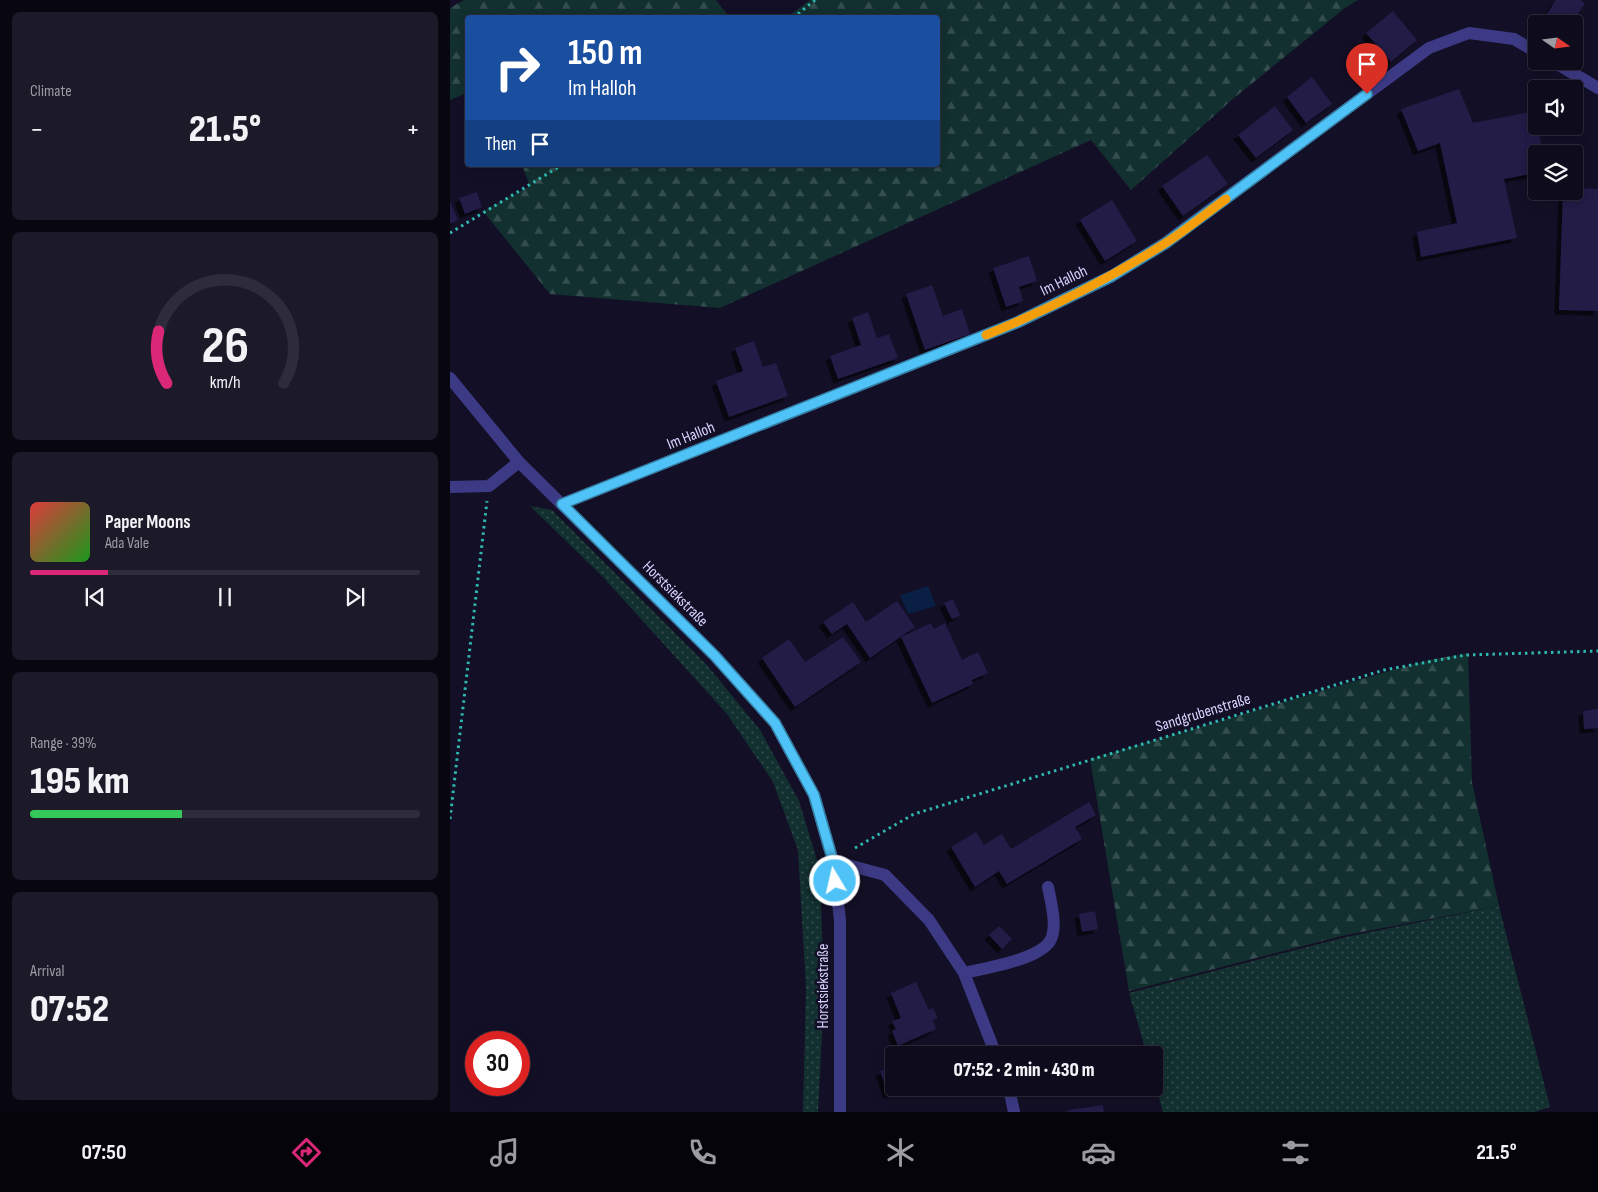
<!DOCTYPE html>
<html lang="en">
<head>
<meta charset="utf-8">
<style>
  :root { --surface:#0e0b1c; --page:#1c1929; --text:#f1f3f6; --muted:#9b9ba3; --line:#2e2b3b; --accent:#db2777 }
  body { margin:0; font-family:"Sofia Sans Condensed",sans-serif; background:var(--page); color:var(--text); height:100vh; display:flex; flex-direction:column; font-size:19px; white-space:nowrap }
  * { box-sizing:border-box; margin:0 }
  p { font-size:16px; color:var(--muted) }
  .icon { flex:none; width:28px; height:28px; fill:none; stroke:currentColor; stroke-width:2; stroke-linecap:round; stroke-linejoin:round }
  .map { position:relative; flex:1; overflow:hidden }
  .details { display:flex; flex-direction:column; gap:12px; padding:12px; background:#08060f; width:450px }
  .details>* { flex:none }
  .banner { position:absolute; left:15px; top:15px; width:475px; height:152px; border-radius:5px; box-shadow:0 2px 12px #0003,0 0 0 1px var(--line); background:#1a4fa0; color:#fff; overflow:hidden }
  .needle { width:32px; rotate:104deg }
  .tools { position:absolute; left:1078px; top:15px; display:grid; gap:10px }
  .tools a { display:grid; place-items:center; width:55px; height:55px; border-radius:5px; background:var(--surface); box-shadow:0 2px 12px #0003,0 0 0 1px var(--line); font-size:25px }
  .speed { position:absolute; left:15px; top:1031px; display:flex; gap:10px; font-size:25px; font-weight:700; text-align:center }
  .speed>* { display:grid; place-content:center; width:65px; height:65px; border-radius:50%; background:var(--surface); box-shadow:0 2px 12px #0003,0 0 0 1px var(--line); line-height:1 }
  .speed .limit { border:8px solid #d22; background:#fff; color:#111 }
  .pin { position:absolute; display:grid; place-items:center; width:42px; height:42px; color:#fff; margin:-51px -21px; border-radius:50% 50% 50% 0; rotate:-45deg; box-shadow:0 0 5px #0007 }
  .pin .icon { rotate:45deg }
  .me { position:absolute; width:55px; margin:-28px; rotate:351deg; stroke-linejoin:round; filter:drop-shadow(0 0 4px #0008) }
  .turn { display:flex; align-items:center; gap:18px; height:105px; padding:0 20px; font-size:22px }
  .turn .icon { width:65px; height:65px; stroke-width:2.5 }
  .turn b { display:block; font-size:35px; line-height:42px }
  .then { display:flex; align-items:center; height:48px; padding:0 20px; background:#0003; gap:10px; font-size:19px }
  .big { font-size:38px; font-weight:800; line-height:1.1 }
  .details .widget { flex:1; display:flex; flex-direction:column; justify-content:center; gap:8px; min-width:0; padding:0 18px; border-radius:8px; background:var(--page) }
  .details .dial { align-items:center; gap:0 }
  .dial svg { height:130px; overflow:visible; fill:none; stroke:var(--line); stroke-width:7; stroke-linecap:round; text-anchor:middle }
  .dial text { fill:var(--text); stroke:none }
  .song { display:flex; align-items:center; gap:15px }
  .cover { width:60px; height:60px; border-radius:8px; background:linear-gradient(135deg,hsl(0 70% 55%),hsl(120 70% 35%)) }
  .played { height:5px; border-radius:2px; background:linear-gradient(90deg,var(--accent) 20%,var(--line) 20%) }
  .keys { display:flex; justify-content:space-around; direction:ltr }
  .heat { display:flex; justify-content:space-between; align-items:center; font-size:28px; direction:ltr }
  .charge { height:8px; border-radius:4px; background:linear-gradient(90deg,#34c759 39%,var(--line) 0) }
  .trip { position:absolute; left:435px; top:1046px; width:278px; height:50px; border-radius:5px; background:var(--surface); box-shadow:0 2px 12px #0003,0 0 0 1px var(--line); font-weight:800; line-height:50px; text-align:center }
  .menu { display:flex; height:80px; justify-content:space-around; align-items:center; background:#06040b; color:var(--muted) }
  .menu .icon { width:35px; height:35px }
  .menu .active { color:var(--accent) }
  .menu b { font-size:22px; color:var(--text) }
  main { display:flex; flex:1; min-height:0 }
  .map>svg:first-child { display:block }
  .green { fill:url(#green-dots) }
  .forest { fill:url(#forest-firs) }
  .water { fill:#0a1f44 }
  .building { fill:#241b47; filter:url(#shadow) }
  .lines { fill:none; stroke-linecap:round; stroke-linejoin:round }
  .path { stroke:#2fb8b0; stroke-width:3; stroke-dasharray:2.5 4; stroke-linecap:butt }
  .minor { stroke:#3d3a85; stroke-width:12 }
  .route-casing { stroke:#337fa1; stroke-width:12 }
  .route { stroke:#4fc3f7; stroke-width:9 }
  .slow { stroke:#f59e0b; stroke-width:9 }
  .labels { text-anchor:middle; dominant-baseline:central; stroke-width:5; stroke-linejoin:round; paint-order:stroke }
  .street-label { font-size:16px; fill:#d9d4ff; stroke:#130f26 }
</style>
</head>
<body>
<main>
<section class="details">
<div class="widget"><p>Climate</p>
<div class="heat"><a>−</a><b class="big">21.5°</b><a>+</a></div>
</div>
<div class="widget dial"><svg viewBox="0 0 100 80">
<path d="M14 69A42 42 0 1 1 86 69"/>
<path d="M14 69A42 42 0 0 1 9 37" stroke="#db2777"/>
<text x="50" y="56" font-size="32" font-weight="700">26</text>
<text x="50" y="72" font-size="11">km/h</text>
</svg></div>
<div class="widget">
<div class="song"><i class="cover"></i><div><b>Paper Moons</b><p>Ada Vale</p></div></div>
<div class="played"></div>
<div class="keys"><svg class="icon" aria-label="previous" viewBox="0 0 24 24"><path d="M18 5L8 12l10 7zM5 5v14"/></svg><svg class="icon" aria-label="pause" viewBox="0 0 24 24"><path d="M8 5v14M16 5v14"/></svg><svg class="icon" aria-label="next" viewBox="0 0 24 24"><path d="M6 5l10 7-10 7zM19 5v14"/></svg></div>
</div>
<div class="widget"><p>Range · 39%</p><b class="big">195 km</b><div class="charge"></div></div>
<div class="widget"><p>Arrival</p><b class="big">07:52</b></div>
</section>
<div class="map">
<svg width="1148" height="1112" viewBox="0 0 1148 1112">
  <defs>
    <pattern id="green-dots" width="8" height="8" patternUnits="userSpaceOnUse" patternTransform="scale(1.25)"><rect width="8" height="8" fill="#12302f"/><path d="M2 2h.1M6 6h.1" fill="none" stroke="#344d4e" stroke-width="1.8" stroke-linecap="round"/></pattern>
    <pattern id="forest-firs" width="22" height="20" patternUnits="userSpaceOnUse" patternTransform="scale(1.25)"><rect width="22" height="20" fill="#12302f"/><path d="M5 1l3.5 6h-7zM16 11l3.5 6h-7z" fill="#344d4e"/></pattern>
    <filter id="shadow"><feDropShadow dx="-4.5" dy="4.5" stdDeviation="0" flood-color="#0009"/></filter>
  </defs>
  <rect width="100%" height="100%" fill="#130f26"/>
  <path class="green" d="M80 506 102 510 257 665 310 730 349 801 370 870 374 996 368 1112H353L356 988 348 850 323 782 277 714 152 576Z
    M1049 906 1100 1107 1085 1112H713L704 1079V1055H697L679 993 896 937Z"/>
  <path class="forest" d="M14 0H266L279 17 18 18 17 93 0 100V8Z
    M360 0H908L895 8 784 98 681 190 641 140 270 308 100 294 33 211 80 186 72 165H488V18L337 17Z
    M1018 653 1022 782 1049 906 896 935 679 991 640 759 936 672 979 660Z"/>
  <path class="water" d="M478 586 486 606 458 614 450 595Z"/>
  <path class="building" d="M1106 0H1130L1135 3 1122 24H1090Z
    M943 11 967 40 941 62 916 33Z
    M862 77 882 104 856 123 837 97Z
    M1009 89 1023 123 1085 111 1086 126H1088L1093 154H1086V173L1054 179 1067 238 971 257 967 232 1007 223 990 143 968 151 951 109Z
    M825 106 843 130 806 158 788 135Z
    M757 155 778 184 733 216 712 186Z
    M1124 188 1148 189V311L1109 310 1113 191H1124Z
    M27 192 32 207 15 214 9 198Z
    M662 200 687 241 655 261 630 220Z
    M0 201 8 220 0 224Z
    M579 256 587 281 569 287 573 301 556 307 543 268Z
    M482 285 493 316 512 309 520 334 475 350 456 294Z
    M418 312 427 338 439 334 448 358 388 379 380 356 411 345 402 318Z
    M304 341 313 367 326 363 338 396 279 417 266 381 293 371 285 348Z
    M503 599 510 615 502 619 494 603Z
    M447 601 465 627 420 658 397 624 382 634 373 622 403 602 416 622Z
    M481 623 484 629 495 623 512 660 528 652 538 673 522 680 523 684 482 703 451 637Z
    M393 637 411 662 345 707 312 658 339 639 355 662Z
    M1148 709V728L1134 729 1133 711Z
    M639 802 646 815 625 827 632 839 557 884 549 871 525 887 501 847 526 832 534 845 552 834 561 849Z
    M645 911 648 929 632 932 629 914Z
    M549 926 562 939 552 949 539 935Z
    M466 982 479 1010 483 1008 488 1018 483 1020 486 1029 448 1046 442 1031 446 1029 442 1021 451 1018 441 993Z
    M444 1066V1088H456L438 1094 430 1071Z
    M653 1105 654 1112H618V1110Z"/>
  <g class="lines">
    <path class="path" d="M343 18 365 0
      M0 233 112 165
      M0 819 37 501
      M405 848 464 814 934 670 1016 655 1148 651"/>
    <path class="minor" d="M1102 61 1148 88
      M0 378 69 462 265 656 325 723 364 795 383 861 390 920V1112
      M0 487 39 486 69 462
      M112 504 568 322 662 276 715 243 979 48 1019 33 1064 39 1086 52
      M383 861 435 875 479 920 514 973 546 1055
      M514 973C536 968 588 960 600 941 608 928 601 902 598 887
      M559 1088 564 1112"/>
  </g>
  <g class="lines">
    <defs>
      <path id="route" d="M385 881 383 861 364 795 325 723 265 656 112 504 568 322 662 276 716 243 917 94"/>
    </defs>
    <use href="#route" class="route-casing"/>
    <use href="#route" class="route"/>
    <path class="slow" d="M536 335C597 310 657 280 714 244 735 231 755 214 776 199"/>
  </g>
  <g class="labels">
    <g class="street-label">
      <text transform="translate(614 281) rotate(-26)">Im Halloh</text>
      <text transform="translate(241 436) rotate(-22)">Im Halloh</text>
      <text transform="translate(225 594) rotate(45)">Horstsiekstraße</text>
      <text transform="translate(753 713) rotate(-17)">Sandgrubenstraße</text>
      <text transform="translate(373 986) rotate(-90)">Horstsiekstraße</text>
    </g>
  </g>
</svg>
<div class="tools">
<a><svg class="needle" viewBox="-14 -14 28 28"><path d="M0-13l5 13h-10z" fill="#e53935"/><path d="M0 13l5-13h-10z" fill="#9b9ba3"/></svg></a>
<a><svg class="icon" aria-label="sound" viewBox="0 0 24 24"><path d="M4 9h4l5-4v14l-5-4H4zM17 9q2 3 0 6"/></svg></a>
<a><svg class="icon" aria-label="layers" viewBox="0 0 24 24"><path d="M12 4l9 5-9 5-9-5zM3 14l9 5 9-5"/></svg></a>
</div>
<div class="speed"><div class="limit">30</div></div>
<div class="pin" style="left:917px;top:94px;background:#d93025"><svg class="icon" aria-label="arrive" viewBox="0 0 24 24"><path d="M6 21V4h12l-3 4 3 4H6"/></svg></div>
<svg class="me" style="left:385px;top:881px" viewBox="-20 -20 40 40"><circle r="17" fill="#4fc3f7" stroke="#fff" stroke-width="3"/><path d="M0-11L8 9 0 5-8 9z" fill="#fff"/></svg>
<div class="trip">07:52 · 2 min · 430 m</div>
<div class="banner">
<div class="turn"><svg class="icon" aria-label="right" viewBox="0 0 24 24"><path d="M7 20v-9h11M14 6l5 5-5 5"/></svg><div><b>150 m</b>Im Halloh</div></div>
<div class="then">Then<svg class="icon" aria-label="arrive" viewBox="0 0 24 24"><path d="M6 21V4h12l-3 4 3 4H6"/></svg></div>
</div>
</div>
</main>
<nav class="menu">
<b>07:50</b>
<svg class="icon active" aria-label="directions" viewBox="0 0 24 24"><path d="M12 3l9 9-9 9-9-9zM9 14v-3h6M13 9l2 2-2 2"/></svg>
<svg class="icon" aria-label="music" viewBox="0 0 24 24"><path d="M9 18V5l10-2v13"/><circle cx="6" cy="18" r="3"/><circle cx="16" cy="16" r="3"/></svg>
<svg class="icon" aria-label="phone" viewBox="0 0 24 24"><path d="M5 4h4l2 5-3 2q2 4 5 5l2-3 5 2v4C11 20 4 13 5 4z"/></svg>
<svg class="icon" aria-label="climate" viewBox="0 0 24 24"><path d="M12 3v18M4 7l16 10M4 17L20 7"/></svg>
<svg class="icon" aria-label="car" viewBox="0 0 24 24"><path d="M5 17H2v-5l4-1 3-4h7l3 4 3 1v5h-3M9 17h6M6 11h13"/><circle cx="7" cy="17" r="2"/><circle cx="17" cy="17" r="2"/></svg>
<svg class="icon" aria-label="filters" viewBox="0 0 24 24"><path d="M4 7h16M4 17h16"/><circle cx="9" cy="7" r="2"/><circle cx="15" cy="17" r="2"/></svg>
<b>21.5°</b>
</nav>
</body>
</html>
